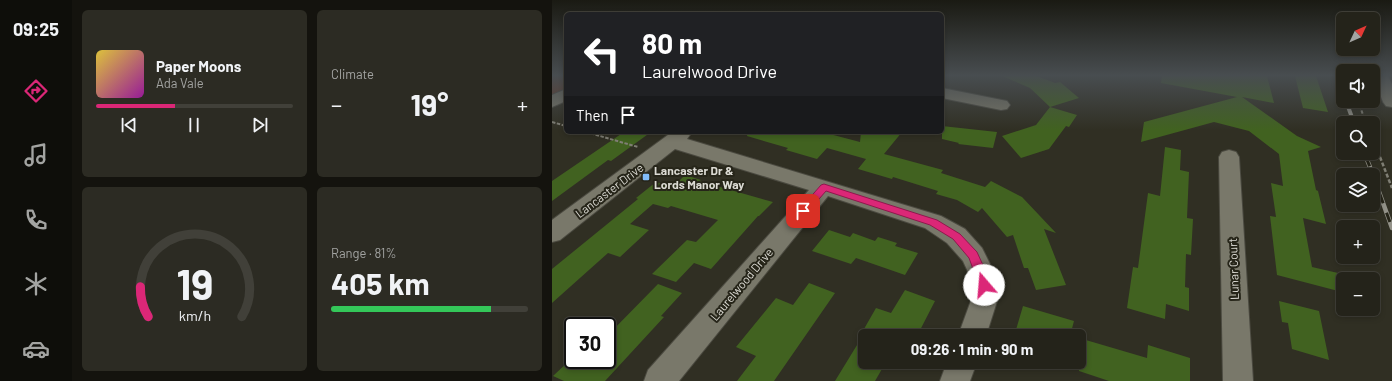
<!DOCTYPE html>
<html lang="en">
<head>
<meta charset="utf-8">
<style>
  :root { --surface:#24231a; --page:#2c2b23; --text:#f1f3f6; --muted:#a3a4a2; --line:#414039; --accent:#db2777 }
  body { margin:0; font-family:Barlow,sans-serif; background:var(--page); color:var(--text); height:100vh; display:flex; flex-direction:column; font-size:15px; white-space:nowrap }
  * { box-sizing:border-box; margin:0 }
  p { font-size:13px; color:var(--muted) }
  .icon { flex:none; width:22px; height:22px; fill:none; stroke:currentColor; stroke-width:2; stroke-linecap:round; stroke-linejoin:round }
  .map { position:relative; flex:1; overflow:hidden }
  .sheet { display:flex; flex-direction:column; gap:10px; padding:10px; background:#14130e; width:480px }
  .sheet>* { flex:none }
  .banner { position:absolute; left:12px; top:12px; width:380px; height:122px; border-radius:6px; box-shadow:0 2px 6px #0003,0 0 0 1px var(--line); background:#202124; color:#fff; overflow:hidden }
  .needle { width:26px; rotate:46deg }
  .fabs { position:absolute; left:784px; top:12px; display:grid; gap:8px }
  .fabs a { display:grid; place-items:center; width:44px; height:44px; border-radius:6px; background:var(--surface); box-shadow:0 2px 6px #0003,0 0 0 1px var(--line); font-size:20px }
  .speed { position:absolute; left:12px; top:317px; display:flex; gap:8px; font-size:20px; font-weight:700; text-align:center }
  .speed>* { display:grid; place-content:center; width:52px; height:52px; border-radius:50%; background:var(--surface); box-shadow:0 2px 6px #0003,0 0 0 1px var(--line); line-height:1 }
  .speed .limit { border:2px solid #111; border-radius:6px; background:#fff; color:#111 }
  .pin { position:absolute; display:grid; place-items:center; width:34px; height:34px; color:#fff; margin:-17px; border-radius:8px; box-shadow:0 2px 6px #0006 }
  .me { position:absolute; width:44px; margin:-22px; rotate:342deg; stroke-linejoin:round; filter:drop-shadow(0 0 3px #0008) }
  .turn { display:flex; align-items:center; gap:14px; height:84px; padding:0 12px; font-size:18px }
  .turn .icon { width:52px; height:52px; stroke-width:2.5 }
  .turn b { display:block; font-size:28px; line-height:34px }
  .then { display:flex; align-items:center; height:38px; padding:0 12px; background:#0003; gap:8px; font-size:15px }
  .big { font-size:30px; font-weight:700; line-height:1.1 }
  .sheet .widget { flex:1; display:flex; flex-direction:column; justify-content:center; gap:6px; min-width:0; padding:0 14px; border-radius:6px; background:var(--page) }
  .sheet .dial { align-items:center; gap:0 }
  .dial svg { height:104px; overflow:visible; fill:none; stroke:var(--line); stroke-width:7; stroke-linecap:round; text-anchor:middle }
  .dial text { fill:var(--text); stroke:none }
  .song { display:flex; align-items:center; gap:12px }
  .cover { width:48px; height:48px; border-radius:6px; background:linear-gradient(135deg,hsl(50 70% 55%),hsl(300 70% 35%)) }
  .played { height:4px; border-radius:2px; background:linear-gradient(90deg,var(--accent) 40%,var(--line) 40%) }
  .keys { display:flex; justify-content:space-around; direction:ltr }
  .heat { display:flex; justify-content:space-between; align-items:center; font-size:22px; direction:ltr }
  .charge { height:6px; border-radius:3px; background:linear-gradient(90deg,#34c759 81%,var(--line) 0) }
  .sheet .tiles { flex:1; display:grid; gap:10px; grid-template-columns:repeat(2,1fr) }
  .trip { position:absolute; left:306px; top:329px; width:228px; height:40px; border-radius:6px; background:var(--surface); box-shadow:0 2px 6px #0003,0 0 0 1px var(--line); font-weight:700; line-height:40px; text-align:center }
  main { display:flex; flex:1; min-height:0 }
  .dock { display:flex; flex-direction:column; width:72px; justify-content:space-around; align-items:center; background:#0e0e0a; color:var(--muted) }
  .dock .icon { width:28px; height:28px }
  .dock .selected { color:var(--accent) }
  .dock b { font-size:18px; color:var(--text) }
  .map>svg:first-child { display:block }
  .green { fill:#663622 }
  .building { fill:#416220 }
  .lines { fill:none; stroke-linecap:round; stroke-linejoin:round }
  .minor-casing { stroke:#4b4a40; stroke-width:2 }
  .path-far1 { stroke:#807f75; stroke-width:2; stroke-dasharray:3.5 1.5; stroke-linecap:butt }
  .path { stroke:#807f75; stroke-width:2.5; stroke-dasharray:4 2; stroke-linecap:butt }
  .minor { fill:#79786a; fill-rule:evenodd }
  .rail-far1-casing { stroke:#939289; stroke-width:4 }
  .rail-casing { stroke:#939289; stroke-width:4.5 }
  .rail-far1 { stroke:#262519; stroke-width:2.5; stroke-dasharray:8; stroke-linecap:butt }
  .rail { stroke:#262519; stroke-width:3; stroke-dasharray:10; stroke-linecap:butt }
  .route { fill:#db2777; stroke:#8e194d }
  .poi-dot { fill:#81bcfa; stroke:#262519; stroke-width:1.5 }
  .labels { text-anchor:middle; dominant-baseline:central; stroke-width:4; stroke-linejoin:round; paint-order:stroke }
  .poi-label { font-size:12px; font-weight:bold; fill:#dcdbd4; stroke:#262519; text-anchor:start }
  .street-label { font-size:12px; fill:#dcdbd4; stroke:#262519 }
</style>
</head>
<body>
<main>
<nav class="dock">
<b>09:25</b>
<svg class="icon selected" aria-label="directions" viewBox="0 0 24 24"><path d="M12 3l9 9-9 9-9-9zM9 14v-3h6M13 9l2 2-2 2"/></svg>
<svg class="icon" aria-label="music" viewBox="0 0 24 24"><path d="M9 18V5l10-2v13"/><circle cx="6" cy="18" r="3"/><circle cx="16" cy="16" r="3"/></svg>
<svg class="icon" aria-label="phone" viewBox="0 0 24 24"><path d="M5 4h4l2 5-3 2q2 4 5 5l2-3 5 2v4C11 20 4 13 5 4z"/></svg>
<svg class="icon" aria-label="climate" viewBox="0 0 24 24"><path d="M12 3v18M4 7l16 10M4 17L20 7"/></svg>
<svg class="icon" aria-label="car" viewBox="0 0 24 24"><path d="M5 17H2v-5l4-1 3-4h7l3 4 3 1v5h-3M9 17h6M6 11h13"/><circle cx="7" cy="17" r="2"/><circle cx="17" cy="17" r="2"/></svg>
</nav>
<section class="sheet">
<div class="tiles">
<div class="widget">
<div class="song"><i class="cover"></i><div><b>Paper Moons</b><p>Ada Vale</p></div></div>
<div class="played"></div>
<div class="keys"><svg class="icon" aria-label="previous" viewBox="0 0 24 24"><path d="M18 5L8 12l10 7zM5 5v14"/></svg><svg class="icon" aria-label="pause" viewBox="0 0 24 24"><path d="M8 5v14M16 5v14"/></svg><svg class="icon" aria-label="next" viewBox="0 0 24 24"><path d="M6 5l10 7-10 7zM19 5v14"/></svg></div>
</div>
<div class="widget"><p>Climate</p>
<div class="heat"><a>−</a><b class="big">19°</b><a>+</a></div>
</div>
<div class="widget dial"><svg viewBox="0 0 100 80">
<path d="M14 69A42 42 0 1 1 86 69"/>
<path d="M14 69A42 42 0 0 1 8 46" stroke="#db2777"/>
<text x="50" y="56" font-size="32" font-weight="700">19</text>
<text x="50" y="72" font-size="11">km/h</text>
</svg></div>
<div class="widget"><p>Range · 81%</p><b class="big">405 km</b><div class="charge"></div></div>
</div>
</section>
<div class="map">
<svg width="840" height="381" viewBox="0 0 840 381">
  <rect width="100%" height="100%" fill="#302f23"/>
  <path class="green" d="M0 76H14V88L0 96Z"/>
  <path class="building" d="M450 76H485L503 83 508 82 527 98 498 107 478 88Z
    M610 76H715L722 103 690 97 745 136 769 147 756 151 764 190 766 191 774 224 751 218 760 267 786 273 790 292 725 275 718 216 724 217 719 183 731 186 727 154 697 131 662 122 589 142 592 122 685 97 609 83Z
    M743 76H764L776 112 751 108Z
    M498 107 525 115 517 127 514 126 497 149 469 158 450 136 484 125Z
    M390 126 445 132 441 148 406 144 407 143 390 139Z
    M72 132H99L59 161 56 160 0 201V181Z
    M196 132H270L308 142 309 132H350L332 154 391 170 389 173 433 187 439 181 470 197 504 233 492 229 514 285 484 290 476 268H472L461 235 455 237 430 208 426 212 405 200 384 194 386 191 341 177 340 179 306 169 314 159 275 148 265 159 234 150 236 148 195 136Z
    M613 147 629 150 628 170 637 172 635 218 641 219 639 255 634 254 633 287 637 288V311L614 304 613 319 575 308 581 267 586 268 596 193 608 196Z
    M133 175 149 180 147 181 221 202 207 216H206L159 269 142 263 124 282 100 274 135 240 144 242 166 220 119 206 116 208 101 204 78 224 97 230 68 257 56 253 0 303V269L86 199 84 198 104 182 121 187Z
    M277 230 298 237 301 233 323 241 326 237 345 243 343 246 366 253 353 275 304 258 299 264 260 251Z
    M257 283 283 293 222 381H185L204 356 184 347 224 298 241 305Z
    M106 284 130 293 109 316 112 317 53 381H12L1 376 18 360H55V336Z
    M353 290 383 301 365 336H330L312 329 324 308 339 313Z
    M727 301 767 311 777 360 740 349 736 323 730 322Z
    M471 306 522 321 518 336H473L463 333Z
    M313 332V362H334L323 381H283Z
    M527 338 595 358 596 345 638 358V381H557L527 371Z"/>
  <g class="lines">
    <defs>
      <path id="minor" d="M821 76H836L840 84V107L834 106 831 102Z
        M390 88 455 101 458 105 455 109 449 110 390 98Z
        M14 89V101L0 107V95Z
        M120 132H140L135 139 389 216 413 229 430 248 443 274 447 295 434 336H406L421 295 417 274 411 261 395 243 373 228 276 196 127 381H92L96 370 257 190 123 149 8 240 0 242V220Z
        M677 150 684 152 687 157 701 381H671L667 157 670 152Z
        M395 362H425L418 381H388Z"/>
    </defs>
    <use href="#minor" class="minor-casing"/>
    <path class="path-far1" d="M806 101 814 123
      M0 122 14 126
      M34 132 86 147
      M821 140 828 158"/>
    <path class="path" d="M828 157 840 188"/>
    <use href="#minor" class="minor"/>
    <defs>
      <path id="rail-far1" d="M785 76 791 94
        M794 101 802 123
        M813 153 815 158"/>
      <path id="rail" d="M814 157 821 175
        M821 175 840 228"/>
    </defs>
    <use href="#rail-far1" class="rail-far1-casing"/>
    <use href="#rail" class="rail-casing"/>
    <use href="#rail-far1" class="rail-far1"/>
    <use href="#rail" class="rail"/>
  </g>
  <linearGradient id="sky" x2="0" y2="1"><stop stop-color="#1a1a13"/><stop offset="0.58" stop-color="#484d50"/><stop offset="1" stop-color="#484d50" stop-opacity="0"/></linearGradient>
  <rect width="840" height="130" fill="url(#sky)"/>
  <path class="route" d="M272 184 385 220 408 234 425 252 435 274 438 285 436 288 432 289 428 288 417 258 401 239 378 225 274 191 254 214H248L246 211 248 209 269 185Z"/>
  <rect class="poi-dot" x="90" y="173" width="8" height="8" rx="2"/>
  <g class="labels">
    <g class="poi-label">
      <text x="102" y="170">Lancaster Dr &amp;<tspan x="102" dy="14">Lords Manor Way</tspan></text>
    </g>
    <g class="street-label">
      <text transform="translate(57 190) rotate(-37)">Lancaster Drive</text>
      <text transform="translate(681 269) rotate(-92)">Lunar Court</text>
      <text transform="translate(189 284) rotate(-50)">Laurelwood Drive</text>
    </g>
  </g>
</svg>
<div class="fabs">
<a><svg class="needle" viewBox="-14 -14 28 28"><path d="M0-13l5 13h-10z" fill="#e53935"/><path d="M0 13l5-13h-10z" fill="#a3a4a2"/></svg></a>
<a><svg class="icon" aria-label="sound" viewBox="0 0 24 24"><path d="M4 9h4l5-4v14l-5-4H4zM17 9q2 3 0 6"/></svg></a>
<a><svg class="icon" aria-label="search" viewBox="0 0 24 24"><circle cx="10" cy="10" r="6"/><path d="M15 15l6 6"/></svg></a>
<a><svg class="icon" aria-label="layers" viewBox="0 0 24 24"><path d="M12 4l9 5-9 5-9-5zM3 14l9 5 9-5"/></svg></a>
<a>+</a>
<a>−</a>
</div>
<div class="speed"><div class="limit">30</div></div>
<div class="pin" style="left:251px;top:211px;background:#d93025"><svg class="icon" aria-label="arrive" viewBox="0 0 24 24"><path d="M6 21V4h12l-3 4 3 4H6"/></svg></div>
<svg class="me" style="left:432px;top:285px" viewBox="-20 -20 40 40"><circle r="19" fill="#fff"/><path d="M0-13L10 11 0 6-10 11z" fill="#db2777"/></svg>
<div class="trip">09:26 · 1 min · 90 m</div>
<div class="banner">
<div class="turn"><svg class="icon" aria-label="left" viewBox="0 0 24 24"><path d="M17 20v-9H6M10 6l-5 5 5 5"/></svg><div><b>80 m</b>Laurelwood Drive</div></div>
<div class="then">Then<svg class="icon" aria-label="arrive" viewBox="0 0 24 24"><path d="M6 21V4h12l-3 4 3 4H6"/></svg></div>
</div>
</div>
</main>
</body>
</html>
